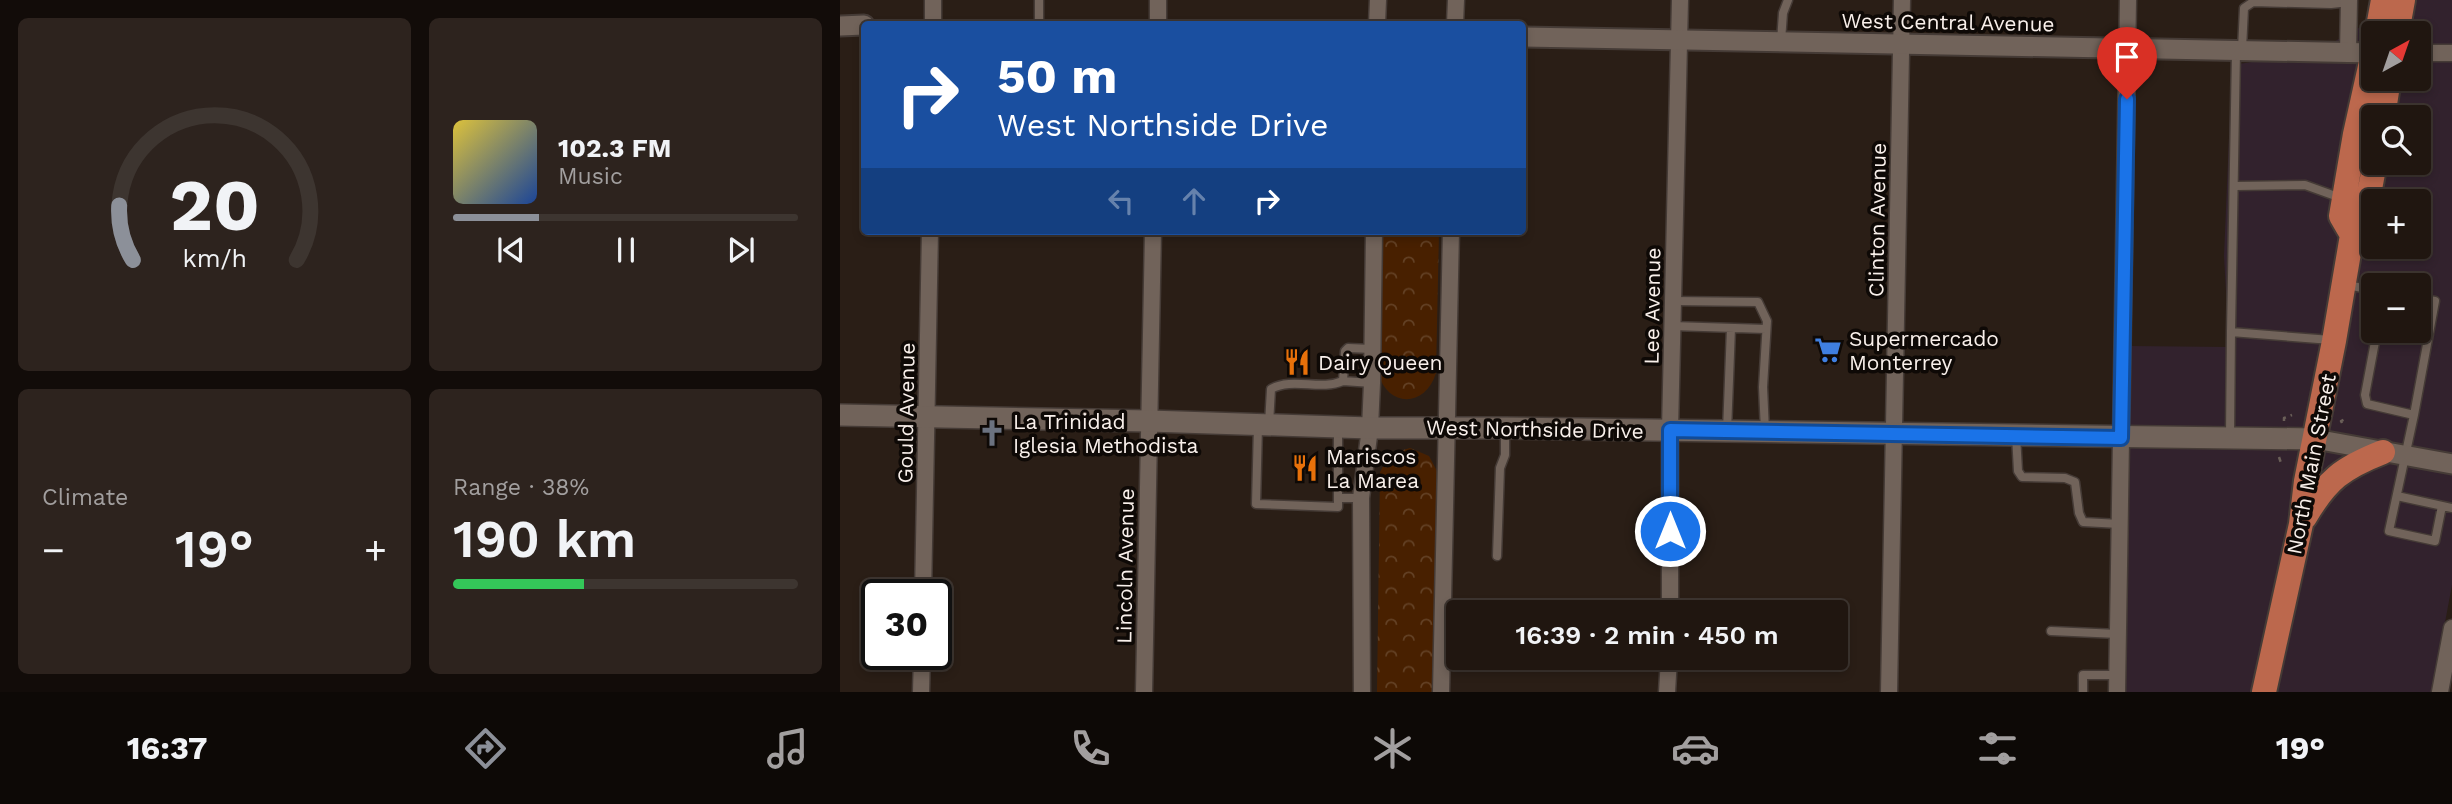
<!DOCTYPE html>
<html lang="en">
<head>
<meta charset="utf-8">
<style>
  :root { --surface:#201610; --page:#2d231e; --text:#f1f3f6; --muted:#a29f9f; --line:#3d3530; --accent:#8c9099 }
  body { margin:0; font-family:"Work Sans",sans-serif; background:var(--page); color:var(--text); height:100vh; display:flex; flex-direction:column; font-size:26px; white-space:nowrap }
  * { box-sizing:border-box; margin:0 }
  p { font-size:23px; color:var(--muted) }
  .icon { flex:none; width:38px; height:38px; fill:none; stroke:currentColor; stroke-width:2; stroke-linecap:round; stroke-linejoin:round }
  .map { position:relative; flex:1; overflow:hidden }
  .sheet { display:flex; flex-direction:column; gap:18px; padding:18px; background:#120c09; width:840px }
  .sheet>* { flex:none }
  .top-card { position:absolute; left:21px; top:21px; width:665px; height:214px; border-radius:7px; box-shadow:0 4px 10px #0003,0 0 0 2px var(--line); background:#1a4fa0; color:#fff; overflow:hidden }
  .needle { width:46px; rotate:40deg }
  .buttons { position:absolute; left:1521px; top:21px; display:grid; gap:14px }
  .buttons a { display:grid; place-items:center; width:70px; height:70px; border-radius:7px; background:var(--surface); box-shadow:0 4px 10px #0003,0 0 0 2px var(--line); font-size:35px }
  .speed { position:absolute; left:21px; top:579px; display:flex; gap:14px; font-size:35px; font-weight:700; text-align:center }
  .speed>* { display:grid; place-content:center; width:91px; height:91px; border-radius:50%; background:var(--surface); box-shadow:0 4px 10px #0003,0 0 0 2px var(--line); line-height:1 }
  .speed .limit { border:4px solid #111; border-radius:10px; background:#fff; color:#111 }
  .pin { position:absolute; display:grid; place-items:center; width:60px; height:60px; color:#fff; margin:-72px -30px; border-radius:50% 50% 50% 0; rotate:-45deg; box-shadow:0 0 7px #0007 }
  .pin .icon { rotate:45deg }
  .me { position:absolute; width:77px; margin:-38px; rotate:0deg; stroke-linejoin:round; filter:drop-shadow(0 0 5px #0008) }
  .turn { display:flex; align-items:center; gap:24px; height:147px; padding:0 21px; font-size:32px }
  .turn .icon { width:91px; height:91px; stroke-width:2.5 }
  .turn b { display:block; font-size:49px; line-height:60px }
  .lanes { display:flex; align-items:center; height:66px; padding:0 21px; background:#0003; justify-content:center; gap:35px; direction:ltr }
  .lanes .off { opacity:.35 }
  .big { font-size:52px; font-weight:600; line-height:1.1 }
  .sheet .widget { flex:1; display:flex; flex-direction:column; justify-content:center; gap:10px; min-width:0; padding:0 24px; border-radius:10px; background:var(--page) }
  .sheet .dial { align-items:center; gap:0 }
  .dial svg { height:182px; overflow:visible; fill:none; stroke:var(--line); stroke-width:7; stroke-linecap:round; text-anchor:middle }
  .dial text { fill:var(--text); stroke:none }
  .song { display:flex; align-items:center; gap:21px }
  .cover { width:84px; height:84px; border-radius:10px; background:linear-gradient(135deg,hsl(50 70% 55%),hsl(220 70% 35%)) }
  .played { height:7px; border-radius:4px; background:linear-gradient(90deg,var(--accent) 25%,var(--line) 25%) }
  .keys { display:flex; justify-content:space-around; direction:ltr }
  .heat { display:flex; justify-content:space-between; align-items:center; font-size:38px; direction:ltr }
  .charge { height:10px; border-radius:5px; background:linear-gradient(90deg,#34c759 38%,var(--line) 0) }
  .sheet .tiles { flex:1; display:grid; gap:18px; grid-template-columns:repeat(2,1fr) }
  .trip { position:absolute; left:606px; top:600px; width:402px; height:70px; border-radius:7px; background:var(--surface); box-shadow:0 4px 10px #0003,0 0 0 2px var(--line); font-weight:600; line-height:70px; text-align:center }
  .tab-bar { display:flex; height:112px; justify-content:space-around; align-items:center; background:#0d0906; color:var(--muted) }
  .tab-bar .icon { width:49px; height:49px }
  .tab-bar .active { color:var(--accent) }
  .tab-bar b { font-size:32px; color:var(--text) }
  main { display:flex; flex:1; min-height:0 }
  .map>svg:first-child { display:block }
  .commercial { fill:#32222d; fill-rule:evenodd }
  .forest { fill:url(#forest-crowns) }
  .lines { fill:none; stroke-linecap:round; stroke-linejoin:round }
  .service-casing { stroke:#453b36; stroke-width:11 }
  .minor-casing { stroke:#453b36; stroke-width:19 }
  .tertiary-casing { stroke:#453b36; stroke-width:23 }
  .secondary-casing { stroke:#453b36; stroke-width:24 }
  .primary-casing { stroke:#453b36; stroke-width:28 }
  .path { stroke:#6a5f58; stroke-width:2.5; stroke-dasharray:5 5; stroke-linecap:butt }
  .service { stroke:#71635a; stroke-width:8 }
  .minor { stroke:#71635a; stroke-width:16 }
  .tertiary { stroke:#71635a; stroke-width:19 }
  .secondary { stroke:#71635a; stroke-width:21 }
  .primary { stroke:#bc684d; stroke-width:24 }
  .route-casing { stroke:#114b97; stroke-width:18 }
  .route { stroke:#1a73e8; stroke-width:12 }
  .labels { text-anchor:middle; dominant-baseline:central; stroke-width:7; stroke-linejoin:round; paint-order:stroke }
  .street-label { font-size:21px; fill:#f9f0eb; stroke:#0e0906 }
  .poi-label { font-size:21px; fill:#f9f0eb; stroke:#0e0906; text-anchor:start }
</style>
</head>
<body>
<main>
<section class="sheet">
<div class="tiles">
<div class="widget dial"><svg viewBox="0 0 100 80">
<path d="M14 69A42 42 0 1 1 86 69"/>
<path d="M14 69A42 42 0 0 1 8 45" stroke="#8c9099"/>
<text x="50" y="56" font-size="32" font-weight="700">20</text>
<text x="50" y="72" font-size="11">km/h</text>
</svg></div>
<div class="widget">
<div class="song"><i class="cover"></i><div><b>102.3 FM</b><p>Music</p></div></div>
<div class="played"></div>
<div class="keys"><svg class="icon" aria-label="previous" viewBox="0 0 24 24"><path d="M18 5L8 12l10 7zM5 5v14"/></svg><svg class="icon" aria-label="pause" viewBox="0 0 24 24"><path d="M8 5v14M16 5v14"/></svg><svg class="icon" aria-label="next" viewBox="0 0 24 24"><path d="M6 5l10 7-10 7zM19 5v14"/></svg></div>
</div>
<div class="widget"><p>Climate</p>
<div class="heat"><a>−</a><b class="big">19°</b><a>+</a></div>
</div>
<div class="widget"><p>Range · 38%</p><b class="big">190 km</b><div class="charge"></div></div>
</div>
</section>
<div class="map">
<svg width="1612" height="692" viewBox="0 0 1612 692">
  <defs>
    <pattern id="forest-crowns" width="20" height="18" patternUnits="userSpaceOnUse" patternTransform="scale(1.75)"><rect width="20" height="18" fill="#482000"/><path d="M2 6a3 3 0 1 1 6 0M12 15a3 3 0 1 1 6 0" fill="none" stroke="#634125"/></pattern>
  </defs>
  <rect width="100%" height="100%" fill="#2a1e16"/>
  <path class="commercial" d="M1575 0H1612V585L1592 692H1286L1290 346 1389 347 1384 256 1392 65 1478 52 1516 28 1568 30ZM1533 33H1578V79H1533ZM1533 117H1578V163H1533ZM1533 201H1578V247H1533ZM1533 285H1578V331H1533Z"/>
  <path class="forest" d="M539 231H599L596 373C585 408 548 408 538 373Z
    M570 448 589 456 598 473 595 692H537L540 472C547 458 555 452 570 448Z"/>
  <g class="lines">
    <defs>
      <path id="service" d="M199 24V0
        M941 41 943 13 948 0
        M1402 49 1404 8 1413 2 1491 4 1509 2
        M1395 186 1465 185 1501 198
        M1507 285 1533 290
        M1578 298 1595 301 1574 415 1549 531 1595 541 1602 506
        M833 301 918 302 927 321 923 387 925 431
        M832 326 926 329
        M1537 331 1525 395 1527 404 1574 415
        M1391 332 1396 52
        M503 381 532 383
        M429 424 431 389C453 377 480 391 503 381L505 351 508 348 532 349
        M418 426 416 504 498 507V498
        M498 429V498H521
        M887 431 891 328
        M1176 435 1178 471 1182 477 1225 478 1235 482 1239 513 1243 522 1280 524
        M1390 435 1391 332 1491 340
        M1557 496 1612 508
        M657 556 660 468 665 455V431
        M1211 631 1278 634
        M1243 692V675H1277"/>
      <path id="minor" d="M93 24V0
        M318 24V0
        M537 24 538 0
        M615 24 616 0
        M1508 53 1509 0
        M1578 53H1612
        M83 595 90 231
        M830 612V430L840 0
        M81 692 82 654
        M304 692 313 231
        M522 692 521 498 530 428 532 383 534 231
        M601 692 611 231
        M827 692 829 658
        M1049 692 1062 0
        M1277 692 1288 0
        M1600 692 1612 628"/>
      <path id="tertiary" d="M0 26 24 25
        M682 37 1533 53
        M1475 439 1612 464"/>
      <path id="secondary" d="M0 415 309 421 530 428H665L1475 439"/>
      <path id="primary" d="M1537 33 1543 0
        M1557 33 1563 0
        M1543 117 1549 79
        M1512 235 1501 216 1515 134 1533 53
        M1465 517C1487 480 1502 468 1543 452
        M1424 692 1461 524 1466 481 1494 341 1512 235 1524 220 1535 163"/>
    </defs>
    <use href="#service" class="service-casing"/>
    <use href="#minor" class="minor-casing"/>
    <use href="#tertiary" class="tertiary-casing"/>
    <use href="#secondary" class="secondary-casing"/>
    <use href="#primary" class="primary-casing"/>
    <path class="path" d="M1444 421V418L1452 415
      M1502 423 1501 421 1505 419
      M1439 457 1441 463 1443 461"/>
    <use href="#service" class="service"/>
    <use href="#minor" class="minor"/>
    <use href="#tertiary" class="tertiary"/>
    <use href="#secondary" class="secondary"/>
    <use href="#primary" class="primary"/>
  </g>
  <g class="lines">
    <defs>
      <path id="route" d="M830 531V430L1281 438 1287 99"/>
    </defs>
    <use href="#route" class="route-casing"/>
    <use href="#route" class="route"/>
  </g>
  <defs>
    <symbol id="supermarket-bare" viewBox="-9 -9 18 18"><path d="M-6-5.5h2.5l.6 2H6L4.5 2H-2.5L-4.4-4H-6ZM-1.5 3.2a1.3 1.3 0 1 0 .1 0ZM3 3.2a1.3 1.3 0 1 0 .1 0Z" fill="#3f7fe0" stroke="#0e0906" stroke-width="2.5" paint-order="stroke"/></symbol>
    <symbol id="restaurant-bare" viewBox="-9 -9 18 18"><path d="M-5-6h1v4h1v-4h1v4h1v-4h1v5L-1.5 .5V6h-2V.5L-5-1ZM5-6V6H3V1.5H1.5Q1.5-4 5-6Z" fill="#e8710a" stroke="#0e0906" stroke-width="2.5" paint-order="stroke"/></symbol>
    <symbol id="church-bare" viewBox="-9 -9 18 18"><path d="M-1.2-6h2.4v3.5h3.3v2.4h-3.3V6h-2.4V-.1h-3.3v-2.4h3.3Z" fill="#6b7280" stroke="#0e0906" stroke-width="2.5" paint-order="stroke"/></symbol>
  </defs>
  <g fill-rule="evenodd">
    <use href="#supermarket-bare" x="969" y="331" width="38" height="38"/>
    <use href="#restaurant-bare" x="438" y="343" width="38" height="38"/>
    <use href="#church-bare" x="133" y="414" width="38" height="38"/>
    <use href="#restaurant-bare" x="446" y="449" width="38" height="38"/>
  </g>
  <g class="labels">
    <g class="street-label">
      <text transform="translate(1108 22) rotate(1)">West Central Avenue</text>
      <text transform="translate(1037 220) rotate(-89)">Clinton Avenue</text>
      <text transform="translate(812 306) rotate(-89)">Lee Avenue</text>
      <text transform="translate(66 413) rotate(-89)">Gould Avenue</text>
      <text transform="translate(695 429) rotate(1)">West Northside Drive</text>
      <text transform="translate(1471 464) rotate(-79)">North Main Street</text>
      <text transform="translate(285 566) rotate(-89)">Lincoln Avenue</text>
    </g>
    <g class="poi-label">
      <text x="1009" y="338">Supermercado<tspan x="1009" dy="24">Monterrey</tspan></text>
      <text x="478" y="362">Dairy Queen</text>
      <text x="173" y="421">La Trinidad<tspan x="173" dy="24">Iglesia Methodista</tspan></text>
      <text x="486" y="456">Mariscos<tspan x="486" dy="24">La Marea</tspan></text>
    </g>
  </g>
</svg>
<div class="buttons">
<a><svg class="needle" viewBox="-14 -14 28 28"><path d="M0-13l5 13h-10z" fill="#e53935"/><path d="M0 13l5-13h-10z" fill="#a29f9f"/></svg></a>
<a><svg class="icon" aria-label="search" viewBox="0 0 24 24"><circle cx="10" cy="10" r="6"/><path d="M15 15l6 6"/></svg></a>
<a>+</a>
<a>−</a>
</div>
<div class="speed"><div class="limit">30</div></div>
<div class="pin" style="left:1287px;top:99px;background:#d93025"><svg class="icon" aria-label="arrive" viewBox="0 0 24 24"><path d="M6 21V4h12l-3 4 3 4H6"/></svg></div>
<svg class="me" style="left:830px;top:531px" viewBox="-20 -20 40 40"><circle r="17" fill="#1a73e8" stroke="#fff" stroke-width="3"/><path d="M0-11L8 9 0 5-8 9z" fill="#fff"/></svg>
<div class="trip">16:39 · 2 min · 450 m</div>
<div class="top-card">
<div class="turn"><svg class="icon" aria-label="right" viewBox="0 0 24 24"><path d="M7 20v-9h11M14 6l5 5-5 5"/></svg><div><b>50 m</b>West Northside Drive</div></div>
<div class="lanes"><svg class="icon off" aria-label="left" viewBox="0 0 24 24"><path d="M17 20v-9H6M10 6l-5 5 5 5"/></svg><svg class="icon off" aria-label="ahead" viewBox="0 0 24 24"><path d="M12 20V5M6 11l6-6 6 6"/></svg><svg class="icon" aria-label="right" viewBox="0 0 24 24"><path d="M7 20v-9h11M14 6l5 5-5 5"/></svg></div>
</div>
</div>
</main>
<nav class="tab-bar">
<b>16:37</b>
<svg class="icon active" aria-label="directions" viewBox="0 0 24 24"><path d="M12 3l9 9-9 9-9-9zM9 14v-3h6M13 9l2 2-2 2"/></svg>
<svg class="icon" aria-label="music" viewBox="0 0 24 24"><path d="M9 18V5l10-2v13"/><circle cx="6" cy="18" r="3"/><circle cx="16" cy="16" r="3"/></svg>
<svg class="icon" aria-label="phone" viewBox="0 0 24 24"><path d="M5 4h4l2 5-3 2q2 4 5 5l2-3 5 2v4C11 20 4 13 5 4z"/></svg>
<svg class="icon" aria-label="climate" viewBox="0 0 24 24"><path d="M12 3v18M4 7l16 10M4 17L20 7"/></svg>
<svg class="icon" aria-label="car" viewBox="0 0 24 24"><path d="M5 17H2v-5l4-1 3-4h7l3 4 3 1v5h-3M9 17h6M6 11h13"/><circle cx="7" cy="17" r="2"/><circle cx="17" cy="17" r="2"/></svg>
<svg class="icon" aria-label="filters" viewBox="0 0 24 24"><path d="M4 7h16M4 17h16"/><circle cx="9" cy="7" r="2"/><circle cx="15" cy="17" r="2"/></svg>
<b>19°</b>
</nav>
</body>
</html>
